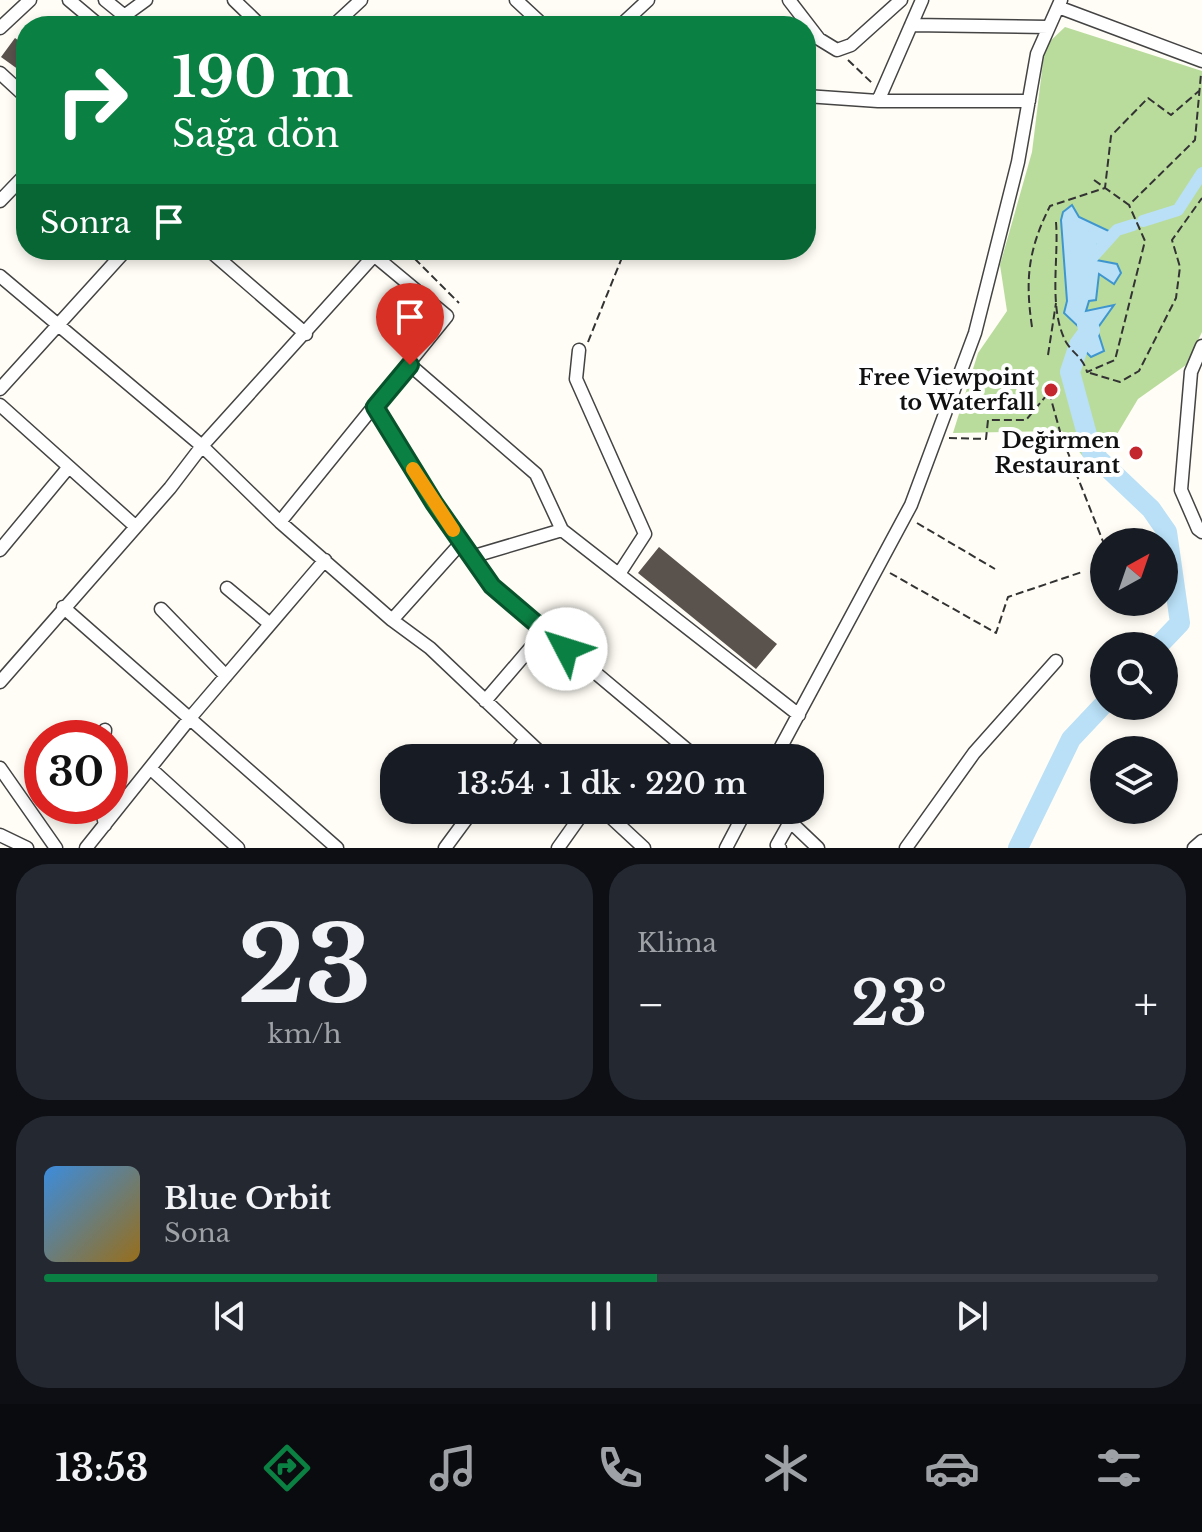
<!DOCTYPE html>
<html lang="tr">
<head>
<meta charset="utf-8">
<style>
  :root { --surface:#171b24; --page:#242831; --text:#f1f3f6; --muted:#9ea1a6; --line:#363941; --accent:#0b8043 }
  body { margin:0; font-family:"Libre Baskerville",serif; background:var(--page); color:var(--text); height:100vh; display:flex; flex-direction:column; font-size:30px; white-space:nowrap }
  * { box-sizing:border-box; margin:0 }
  p { font-size:26px; color:var(--muted) }
  .icon { flex:none; width:44px; height:44px; fill:none; stroke:currentColor; stroke-width:2; stroke-linecap:round; stroke-linejoin:round }
  .map { position:relative; height:848px; overflow:hidden }
  .side { display:flex; flex-direction:column; gap:16px; padding:16px; background:#0d0f14; flex:1 }
  .side>* { flex:none }
  .top-card { position:absolute; left:16px; top:16px; width:800px; height:244px; border-radius:32px; box-shadow:0 4px 12px #0003; background:#0b8043; color:#fff; overflow:hidden }
  .needle { width:52px; rotate:40deg }
  .fabs { position:absolute; left:1090px; top:528px; display:grid; gap:16px }
  .fabs a { display:grid; place-items:center; width:88px; height:88px; border-radius:50%; background:var(--surface); box-shadow:0 4px 12px #0003; font-size:40px }
  .speed { position:absolute; left:24px; top:720px; display:flex; gap:16px; font-size:40px; font-weight:700; text-align:center }
  .speed>* { display:grid; place-content:center; width:104px; height:104px; border-radius:50%; background:var(--surface); box-shadow:0 4px 12px #0003; line-height:1 }
  .speed .limit { border:12px solid #d22; background:#fff; color:#111 }
  .pin { position:absolute; display:grid; place-items:center; width:68px; height:68px; color:#fff; margin:-82px -34px; border-radius:50% 50% 50% 0; rotate:-45deg; box-shadow:0 0 8px #0007 }
  .pin .icon { rotate:45deg }
  .me { position:absolute; width:88px; margin:-44px; rotate:310deg; stroke-linejoin:round; filter:drop-shadow(0 0 6px #0008) }
  .turn { display:flex; align-items:center; gap:28px; height:168px; padding:0 24px; font-size:36px }
  .turn .icon { width:104px; height:104px; stroke-width:2.5 }
  .turn b { display:block; font-size:56px; line-height:68px }
  .then { display:flex; align-items:center; height:76px; padding:0 24px; background:#0003; gap:16px; font-size:30px }
  .big { font-size:60px; font-weight:600; line-height:1.1 }
  .side .tile { flex:1; display:flex; flex-direction:column; justify-content:center; gap:12px; min-width:0; padding:0 28px; border-radius:32px; background:var(--page) }
  .side .dial { align-items:center; gap:0 }
  .dial b { font-size:104px; line-height:1 }
  .song { display:flex; align-items:center; gap:24px }
  .cover { width:96px; height:96px; border-radius:12px; background:linear-gradient(135deg,hsl(210 70% 55%),hsl(40 70% 35%)) }
  .played { height:8px; border-radius:4px; background:linear-gradient(90deg,var(--accent) 55%,var(--line) 55%) }
  .keys { display:flex; justify-content:space-around; direction:ltr }
  .heat { display:flex; justify-content:space-between; align-items:center; font-size:44px; direction:ltr }
  .side .tiles { flex:1; display:grid; gap:16px; grid-template-columns:1fr 1fr }
  .tile:last-child { grid-column:span 2 }
  .trip { position:absolute; left:380px; top:744px; width:444px; height:80px; border-radius:32px; background:var(--surface); box-shadow:0 4px 12px #0003; font-weight:600; line-height:80px; text-align:center }
  .dock { display:flex; height:128px; justify-content:space-around; align-items:center; background:#090b0e; color:var(--muted) }
  .dock .icon { width:56px; height:56px }
  .dock .selected { color:var(--accent) }
  .dock b { font-size:36px; color:var(--text) }
  .map>svg:first-child { display:block }
  .forest { fill:#b9dc9c }
  .water { fill:#b9e0f7; stroke:#3f96cf; stroke-width:2 }
  .lines { fill:none; stroke-linecap:round; stroke-linejoin:round }
  .canal { stroke:#b9e0f7; stroke-width:12 }
  .river { stroke:#b9e0f7; stroke-width:20 }
  .building { fill:#5a524d }
  .minor-casing { stroke:#444; stroke-width:15 }
  .path { stroke:#333; stroke-width:2; stroke-dasharray:8 4; stroke-linecap:butt }
  .minor { stroke:#fff; stroke-width:12 }
  .route-casing { stroke:#07532c; stroke-width:20 }
  .route { stroke:#0b8043; stroke-width:14 }
  .slow { stroke:#f59e0b; stroke-width:14 }
  .poi-dot { fill:#c4262e; stroke:#fff; stroke-width:3 }
  .labels { text-anchor:middle; dominant-baseline:central; stroke-width:8; stroke-linejoin:round; paint-order:stroke }
  .poi-label { font-size:22px; font-weight:bold; fill:#111; stroke:#fff; text-anchor:end }
</style>
</head>
<body>
<div class="map">
<svg width="1202" height="848" viewBox="0 0 1202 848">
  <rect width="100%" height="100%" fill="#fffdf5"/>
  <path class="forest" d="M1065 27 1202 71V332L1186 365 1138 399 1095 471 1062 431 953 433 978 353 1007 311 1000 265 1032 152 1045 46Z"/>
  <path class="water" d="M1072 205 1079 217 1113 233 1097 245 1091 259 1117 264 1121 273 1114 284 1099 274 1096 300 1089 301 1086 311 1114 305 1097 329 1104 351 1091 357 1079 345 1082 330 1064 313 1067 301 1061 220 1063 212Z"/>
  <g class="lines">
    <path class="canal" d="M1143 221 1178 210 1202 173
      M1080 271 1117 230 1133 225"/>
    <path class="river" d="M1087 325 1090 330 1079 345 1070 372 1092 453 1151 509 1167 532 1180 623 1158 646
      M1018 848 1071 739 1104 704"/>
  </g>
  <path class="building" d="M15 38 26 46V75L1 57Z
    M659 547 777 644 756 669 638 573Z"/>
  <g class="lines">
    <defs>
      <path id="minor" d="M69 0 100 26
        M105 0 137 26
        M234 0 261 26
        M516 0 544 26
        M789 0 819 39 837 50 851 45 901 0
        M1058 7 1202 61
        M124 16 146 0
        M911 25 1048 27
        M333 26 361 0
        M620 26 648 0
        M0 28 30 0
        M0 73 26 97
        M806 96 878 101H1029
        M878 101 922 0
        M0 201 26 174
        M209 250 306 334
        M0 276 202 446 280 522 392 620
        M1202 346 1191 372 1181 490 1198 529 1202 532
        M579 350 576 379 645 534 619 574
        M410 365 536 474 562 530 799 715
        M0 389 126 250
        M0 405 135 526
        M375 407 434 503 492 586 697 758
        M280 522 447 316 370 252
        M461 543 392 620 430 648 546 758
        M0 550 68 468
        M471 557 562 530
        M227 588 270 624
        M63 607 337 848
        M161 609 226 676
        M0 682 170 488 202 446 379 250
        M485 701 545 631
        M104 738 105 730
        M512 758 525 740
        M775 758 911 505 975 333 1018 162 1037 54 1061 0
        M0 768 56 848
        M150 768 238 848
        M101 806 105 825
        M603 810 644 848
        M778 810 818 848
        M0 835 27 848
        M86 848 190 718 325 560
        M445 848 473 810
        M558 848 585 810
        M726 848 746 810
        M780 848 777 845 790 822
        M906 848 974 753 1056 661
        M1194 848 1202 841"/>
    </defs>
    <use href="#minor" class="minor-casing"/>
    <path class="path" d="M848 60 872 83
      M1094 180 1129 205 1195 140 1201 74
      M1056 222C1059 259 1048 308 1066 342 1073 354 1083 357 1087 372L1115 360 1145 241 1129 205
      M406 250 459 303
      M1032 327C1025 279 1028 250 1050 206L1105 188 1111 136 1148 98 1171 115 1199 91
      M588 342 625 250
      M1048 355 1056 303
      M1090 373 1120 382 1139 371 1176 298 1180 267 1172 240 1202 198
      M1049 392 1061 435 1104 544
      M949 438 986 439 988 420H1026L1051 390
      M917 523 995 569
      M890 573 996 633 1008 597 1082 572"/>
    <use href="#minor" class="minor"/>
  </g>
  <g class="lines">
    <defs>
      <path id="route" d="M410 365 375 407 434 503 492 586 566 649"/>
    </defs>
    <use href="#route" class="route-casing"/>
    <use href="#route" class="route"/>
    <path class="slow" d="M413 469 453 530"/>
  </g>
  <g class="poi-dot">
    <circle cx="1051" cy="390" r="8"/>
    <circle cx="1136" cy="453" r="8"/>
  </g>
  <g class="labels">
    <g class="poi-label">
      <text x="1035" y="377">Free Viewpoint<tspan x="1035" dy="25">to Waterfall</tspan></text>
      <text x="1120" y="440">Değirmen<tspan x="1120" dy="25">Restaurant</tspan></text>
    </g>
  </g>
</svg>
<div class="fabs">
<a><svg class="needle" viewBox="-14 -14 28 28"><path d="M0-13l5 13h-10z" fill="#e53935"/><path d="M0 13l5-13h-10z" fill="#9ea1a6"/></svg></a>
<a><svg class="icon" aria-label="search" viewBox="0 0 24 24"><circle cx="10" cy="10" r="6"/><path d="M15 15l6 6"/></svg></a>
<a><svg class="icon" aria-label="layers" viewBox="0 0 24 24"><path d="M12 4l9 5-9 5-9-5zM3 14l9 5 9-5"/></svg></a>
</div>
<div class="speed"><div class="limit">30</div></div>
<div class="pin" style="left:410px;top:365px;background:#d93025"><svg class="icon" aria-label="arrive" viewBox="0 0 24 24"><path d="M6 21V4h12l-3 4 3 4H6"/></svg></div>
<svg class="me" style="left:566px;top:649px" viewBox="-20 -20 40 40"><circle r="19" fill="#fff"/><path d="M0-13L10 11 0 6-10 11z" fill="#0b8043"/></svg>
<div class="trip">13:54 · 1 dk · 220 m</div>
<div class="top-card">
<div class="turn"><svg class="icon" aria-label="right" viewBox="0 0 24 24"><path d="M7 20v-9h11M14 6l5 5-5 5"/></svg><div><b>190 m</b>Sağa dön</div></div>
<div class="then">Sonra<svg class="icon" aria-label="arrive" viewBox="0 0 24 24"><path d="M6 21V4h12l-3 4 3 4H6"/></svg></div>
</div>
</div>
<section class="side">
<div class="tiles">
<div class="tile dial"><b>23</b><p>km/h</p></div>
<div class="tile"><p>Klima</p>
<div class="heat"><a>−</a><b class="big">23°</b><a>+</a></div>
</div>
<div class="tile">
<div class="song"><i class="cover"></i><div><b>Blue Orbit</b><p>Sona</p></div></div>
<div class="played"></div>
<div class="keys"><svg class="icon" aria-label="previous" viewBox="0 0 24 24"><path d="M18 5L8 12l10 7zM5 5v14"/></svg><svg class="icon" aria-label="pause" viewBox="0 0 24 24"><path d="M8 5v14M16 5v14"/></svg><svg class="icon" aria-label="next" viewBox="0 0 24 24"><path d="M6 5l10 7-10 7zM19 5v14"/></svg></div>
</div>
</div>
</section>
<nav class="dock">
<b>13:53</b>
<svg class="icon selected" aria-label="directions" viewBox="0 0 24 24"><path d="M12 3l9 9-9 9-9-9zM9 14v-3h6M13 9l2 2-2 2"/></svg>
<svg class="icon" aria-label="music" viewBox="0 0 24 24"><path d="M9 18V5l10-2v13"/><circle cx="6" cy="18" r="3"/><circle cx="16" cy="16" r="3"/></svg>
<svg class="icon" aria-label="phone" viewBox="0 0 24 24"><path d="M5 4h4l2 5-3 2q2 4 5 5l2-3 5 2v4C11 20 4 13 5 4z"/></svg>
<svg class="icon" aria-label="climate" viewBox="0 0 24 24"><path d="M12 3v18M4 7l16 10M4 17L20 7"/></svg>
<svg class="icon" aria-label="car" viewBox="0 0 24 24"><path d="M5 17H2v-5l4-1 3-4h7l3 4 3 1v5h-3M9 17h6M6 11h13"/><circle cx="7" cy="17" r="2"/><circle cx="17" cy="17" r="2"/></svg>
<svg class="icon" aria-label="filters" viewBox="0 0 24 24"><path d="M4 7h16M4 17h16"/><circle cx="9" cy="7" r="2"/><circle cx="15" cy="17" r="2"/></svg>
</nav>
</body>
</html>
